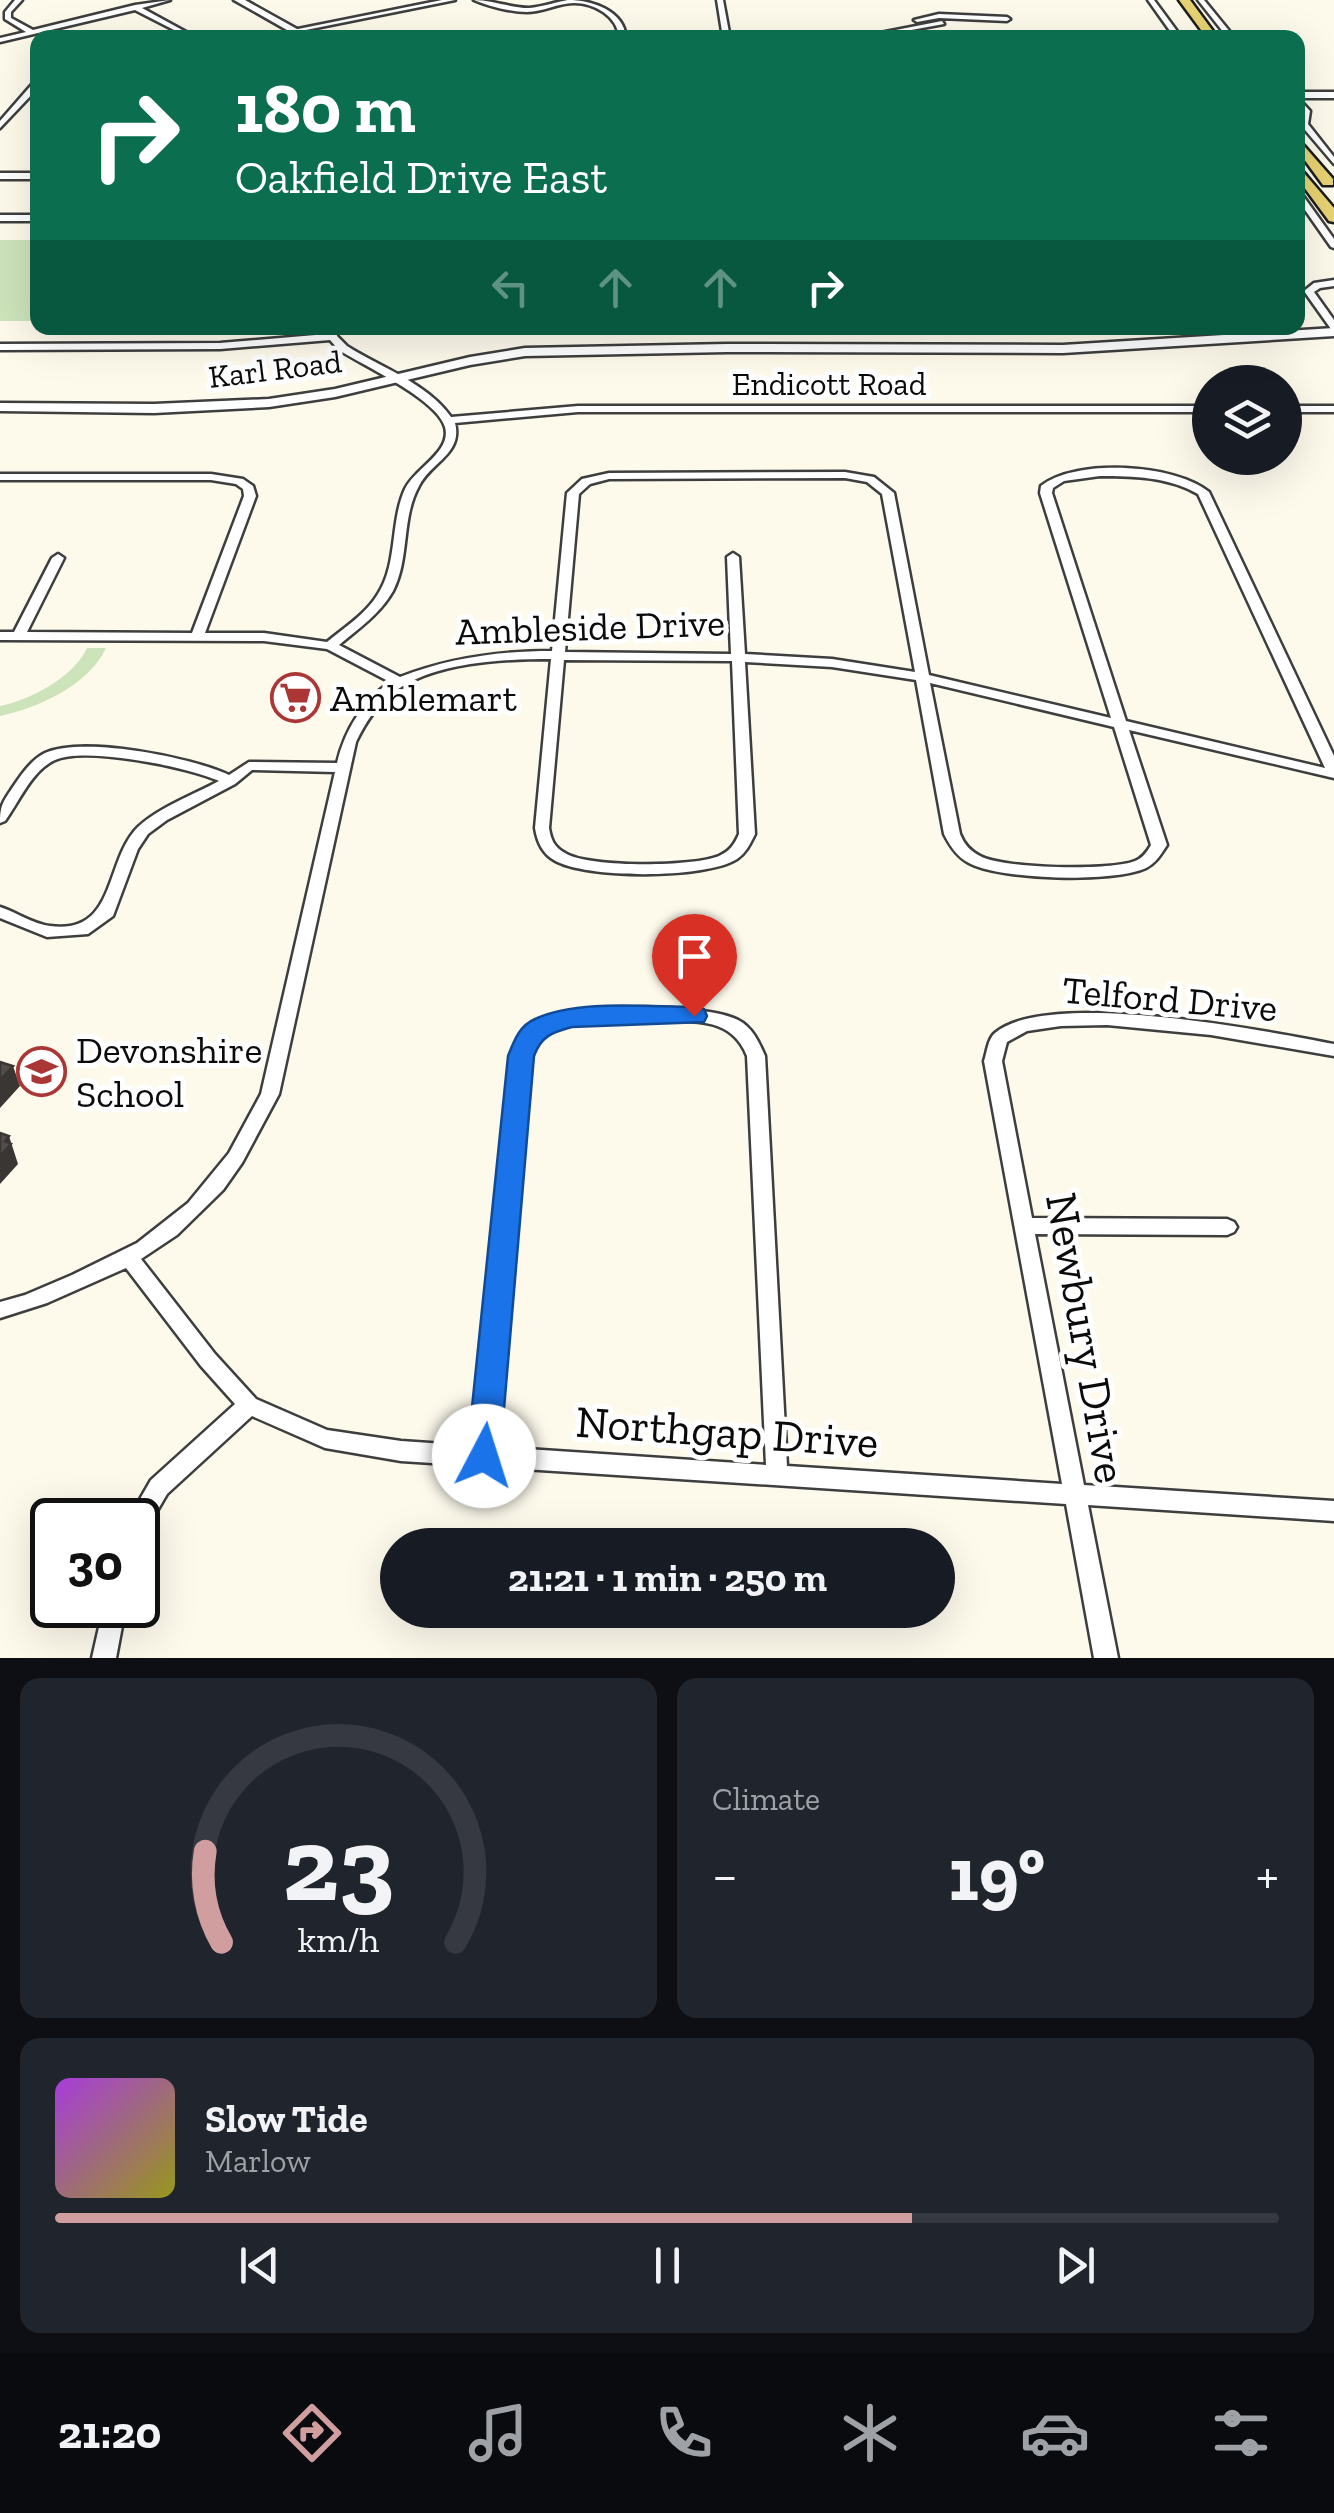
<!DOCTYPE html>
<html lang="en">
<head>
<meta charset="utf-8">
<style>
  :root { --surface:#171b24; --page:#20242c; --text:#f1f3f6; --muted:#9ea1a6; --line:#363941; --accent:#d19e9f }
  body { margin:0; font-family:"Zilla Slab",serif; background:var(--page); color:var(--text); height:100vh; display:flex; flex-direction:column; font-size:38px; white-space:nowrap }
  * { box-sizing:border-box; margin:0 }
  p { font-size:32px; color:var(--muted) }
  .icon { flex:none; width:55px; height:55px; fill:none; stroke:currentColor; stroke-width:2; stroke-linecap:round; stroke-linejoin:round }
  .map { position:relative; height:1658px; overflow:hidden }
  .details { display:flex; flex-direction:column; gap:20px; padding:20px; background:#0d0f14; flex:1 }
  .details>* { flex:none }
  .guide { position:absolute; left:30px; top:30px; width:1275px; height:305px; border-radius:20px; box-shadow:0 10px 40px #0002; background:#0b6e4f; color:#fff; overflow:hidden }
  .fabs { position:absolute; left:1192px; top:365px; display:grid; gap:20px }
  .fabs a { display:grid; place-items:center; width:110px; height:110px; border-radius:50%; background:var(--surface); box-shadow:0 10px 40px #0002; font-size:50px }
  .speed { position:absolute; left:30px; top:1498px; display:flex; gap:20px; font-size:50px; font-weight:700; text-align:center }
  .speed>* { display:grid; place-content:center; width:130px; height:130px; border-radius:50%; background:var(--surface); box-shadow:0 10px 40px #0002; line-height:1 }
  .speed .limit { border:5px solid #111; border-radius:15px; background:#fff; color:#111 }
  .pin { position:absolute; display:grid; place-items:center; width:85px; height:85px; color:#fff; margin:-102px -42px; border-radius:50% 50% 50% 0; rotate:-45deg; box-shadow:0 0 10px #0007 }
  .pin .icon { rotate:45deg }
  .me { position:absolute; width:110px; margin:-55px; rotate:5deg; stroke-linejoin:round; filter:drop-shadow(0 0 8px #0008) }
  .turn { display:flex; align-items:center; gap:35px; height:210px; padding:0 40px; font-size:45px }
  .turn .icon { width:130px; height:130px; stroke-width:2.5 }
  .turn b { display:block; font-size:70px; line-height:85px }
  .lanes { display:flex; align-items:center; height:95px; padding:0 40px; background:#0003; justify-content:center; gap:50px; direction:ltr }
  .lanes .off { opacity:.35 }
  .big { font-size:75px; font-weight:700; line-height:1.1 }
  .details .card { flex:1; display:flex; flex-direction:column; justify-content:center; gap:15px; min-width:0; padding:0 35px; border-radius:20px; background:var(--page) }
  .details .dial { align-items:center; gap:0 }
  .dial svg { height:260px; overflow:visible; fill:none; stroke:var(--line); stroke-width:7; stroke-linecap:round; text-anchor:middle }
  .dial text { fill:var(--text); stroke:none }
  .song { display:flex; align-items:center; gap:30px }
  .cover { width:120px; height:120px; border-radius:15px; background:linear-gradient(135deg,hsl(280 70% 55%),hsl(60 70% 35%)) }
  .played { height:10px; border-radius:5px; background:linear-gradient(90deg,var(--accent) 70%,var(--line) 70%) }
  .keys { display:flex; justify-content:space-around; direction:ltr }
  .heat { display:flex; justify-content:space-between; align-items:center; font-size:55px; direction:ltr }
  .details .tiles { flex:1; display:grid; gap:20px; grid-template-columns:1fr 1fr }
  .card:last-child { grid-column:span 2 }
  .trip { position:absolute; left:380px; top:1528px; width:575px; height:100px; border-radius:50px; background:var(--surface); box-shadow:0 10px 40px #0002; font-weight:700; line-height:100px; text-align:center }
  .tab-bar { display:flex; height:160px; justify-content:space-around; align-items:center; background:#090b0e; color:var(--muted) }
  .tab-bar .icon { width:70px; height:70px }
  .tab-bar .active { color:var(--accent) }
  .tab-bar b { font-size:45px; color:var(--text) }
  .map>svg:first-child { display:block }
  .green { fill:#cde3ba }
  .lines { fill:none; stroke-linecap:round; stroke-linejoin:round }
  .minor-casing { stroke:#3e3e3e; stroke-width:5 }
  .tertiary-casing { stroke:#3e3e3e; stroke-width:5 }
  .primary-casing { stroke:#1c1c1c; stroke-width:5 }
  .minor { fill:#fff; fill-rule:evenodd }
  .tertiary { fill:#fff; fill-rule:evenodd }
  .primary { fill:#e7d272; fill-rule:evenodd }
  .shaded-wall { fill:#3a3633 }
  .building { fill:#534d49; stroke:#3a3633; stroke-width:2.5 }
  .route { fill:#1a73e8; stroke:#114b97; stroke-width:2.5 }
  .labels { text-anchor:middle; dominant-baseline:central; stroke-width:10; stroke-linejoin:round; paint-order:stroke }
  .far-street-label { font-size:32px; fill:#0b0b0b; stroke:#fff }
  .street-label { font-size:38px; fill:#0b0b0b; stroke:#fff }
  .poi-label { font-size:38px; fill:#0b0b0b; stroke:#fff; text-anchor:start }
  .near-street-label { font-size:45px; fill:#0b0b0b; stroke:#fff }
</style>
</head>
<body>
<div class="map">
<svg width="1334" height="1658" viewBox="0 0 1334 1658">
  <rect width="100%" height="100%" fill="#fdfaec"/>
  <path class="green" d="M0 240H37V321H0Z
    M87 648H106C89 685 38 708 0 716V706C30 700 74 677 87 648Z"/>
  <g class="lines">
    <defs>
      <path id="minor" d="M15 0H22L11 12V18L33 30 135 5 170 0 142 8 197 38 182 35 148 38 176 31 135 10 0 42V38L26 32 5 19V12Z
        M442 0H455L296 32 293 30Z
        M474 0C492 0 511 8 529 8 542 7 555 2 568 0 591 0 624 10 626 38H619C618 16 594 3 574 3 558 3 543 12 527 12 511 12 488 6 474 0Z
        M717 0H723L730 38H723Z
        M1148 0H1154L1182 38H1175Z
        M1198 0H1204L1235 38H1228Z
        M939 14 1007 17 1010 19 1007 21 939 18 917 22 914 20Z
        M942 21 944 24 873 37 870 35Z
        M35 81H38V88L0 128V121Z
        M1298 98 1310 111 1308 124 1334 157V164L1300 124 1302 111 1298 105Z
        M0 173H38V179H0Z
        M1298 192 1301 193 1334 239V248L1331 247 1298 200Z
        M0 215H38V221H0Z
        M1334 280V286L1320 288 1314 292 1334 320V330L1331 329 1304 291 1314 283Z
        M326 328H336L337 336 347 346C380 367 427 383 451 417L578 406H1210V412H578L455 423C463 454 431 462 419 486 401 518 410 558 393 591 380 614 358 629 339 645L400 677C449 658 499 651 552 651L567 493 582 479 609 473 845 472 874 477 894 493 929 675 1111 718 1040 493 1041 486C1076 458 1175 464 1209 492L1334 756V778L1129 730 1167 845C1161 854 1156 863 1146 868 1114 883 1000 880 969 863 957 857 950 846 944 834L916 680 832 667 745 662 755 834C750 844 746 853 737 859 706 879 585 879 554 860 542 853 537 841 535 828L551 659C503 659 432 662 393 693 376 706 365 723 356 742L279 1094 242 1163 223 1190 177 1235 141 1259 215 1354 256 1399 327 1430 401 1441 474 1446 512 1056C517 1044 522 1031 533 1024 566 1003 702 1002 738 1020 752 1027 759 1042 765 1056L787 1466 1062 1484 984 1061C987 1052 988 1039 995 1033 1048 988 1266 1031 1334 1044V1056L1211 1035 1107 1025 1061 1026 1027 1031 1007 1042 1002 1061 1032 1218 1227 1219 1234 1222 1237 1227 1234 1232 1227 1235 1035 1234 1084 1485 1334 1501V1521L1088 1505 1118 1658H1094L1066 1504 401 1461 325 1448 252 1416 167 1494 146 1530 138 1533V1520H128L151 1480 235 1404 201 1366 126 1268 47 1303 0 1318V1302L25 1295 72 1275 137 1243 188 1203 229 1153 261 1094 335 772 252 770 235 784 167 820 148 834 138 849 113 916 88 934 47 937 0 918V907C16 912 33 924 50 926 117 935 104 861 138 827 160 807 193 795 219 781 188 767 85 746 55 760 32 770 19 802 5 821L0 823C0 805 3 802 13 787 21 775 31 760 45 753 83 736 191 757 229 775L249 762 337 763C345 730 362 702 390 682L327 649 264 641 0 640V632H14L52 558 58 554 64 558 27 632 192 633 244 496 243 489 236 484 211 480H0V474H211L243 479 253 486 256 496 205 633H264L327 642C345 627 366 614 378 594 398 563 390 522 405 489 415 468 452 452 445 427 437 399 364 366 339 350L330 340 220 349 0 350V344L220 343 327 334ZM1100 476C1134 476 1168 477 1198 494L1325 768 1126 721 1052 493 1053 488 1064 481ZM845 478 867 482 882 494 915 672 832 659 745 654 739 557 733 553 727 557 731 654 565 652 579 494 590 484 609 479ZM564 660 732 661 739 834C734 845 730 851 719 856 693 867 588 868 565 853 554 847 551 840 549 828ZM930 683 1114 727 1151 845C1147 852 1143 858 1135 861 1110 871 1004 869 980 856 970 851 964 844 960 834ZM663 1020C698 1022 732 1018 747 1056L766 1465 495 1447 531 1051C535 1043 538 1037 545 1033 570 1017 633 1020 663 1020Z
        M1285 406H1334V412H1285Z
        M104 1605H126L116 1658H92Z"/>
      <path id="tertiary" d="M234 0H245L313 38H301Z
        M1298 92H1334V98H1298Z
        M1334 328V336L1063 353 727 352 525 356 470 365 335 397 269 407 154 413 0 411V403L154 404 269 399 335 389 470 357 525 348 727 344 1063 345Z"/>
      <path id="primary" d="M1179 0H1190L1218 38H1207Z
        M1298 139 1333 179V185H1323L1298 151Z
        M1298 166 1334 208V222L1329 221 1298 179Z"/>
    </defs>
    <use href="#minor" class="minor-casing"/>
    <use href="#tertiary" class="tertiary-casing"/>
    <use href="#primary" class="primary-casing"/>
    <use href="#minor" class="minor"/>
    <use href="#tertiary" class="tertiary"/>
    <use href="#primary" class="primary"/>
  </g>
  <path class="shaded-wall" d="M13 1066 20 1086 0 1108V1080Z
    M9 1136 18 1164 0 1184V1156L5 1141Z"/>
  <path class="building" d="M0 1062 13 1066 0 1080Z
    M0 1133 9 1136 5 1141 11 1144 0 1156Z"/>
  <path class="route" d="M694 1007 704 1009 707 1016 704 1022 572 1027C553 1032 541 1036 534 1056L500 1456 495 1466 484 1471 472 1466 467 1456 508 1056C514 1041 519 1026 535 1019 577 999 648 1007 694 1007Z"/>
  <defs>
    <symbol id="supermarket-ring" viewBox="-11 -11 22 22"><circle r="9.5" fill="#fff" stroke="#aa3735" stroke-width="1.5"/><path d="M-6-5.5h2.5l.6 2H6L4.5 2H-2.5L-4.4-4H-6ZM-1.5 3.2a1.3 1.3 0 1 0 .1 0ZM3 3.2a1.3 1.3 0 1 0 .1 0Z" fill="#aa3735"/></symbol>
    <symbol id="school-ring" viewBox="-11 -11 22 22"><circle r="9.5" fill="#fff" stroke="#aa3735" stroke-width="1.5"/><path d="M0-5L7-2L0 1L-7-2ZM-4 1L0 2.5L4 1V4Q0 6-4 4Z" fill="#aa3735"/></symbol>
  </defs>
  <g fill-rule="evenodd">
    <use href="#supermarket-ring" x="268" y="670" width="55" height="55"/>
    <use href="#school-ring" x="14" y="1044" width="55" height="55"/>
  </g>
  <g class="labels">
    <g class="far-street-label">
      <text transform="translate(275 369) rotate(-7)">Karl Road</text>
      <text x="829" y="384">Endicott Road</text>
    </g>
    <g class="street-label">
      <text transform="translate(590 627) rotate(-2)">Ambleside Drive</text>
      <text transform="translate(1170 999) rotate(5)">Telford Drive</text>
    </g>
    <g class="poi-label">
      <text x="330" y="698">Amblemart</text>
      <text x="76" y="1050">Devonshire<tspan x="76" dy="44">School</tspan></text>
    </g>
    <g class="near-street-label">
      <text transform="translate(1086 1338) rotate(80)">Newbury Drive</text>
      <text transform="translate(727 1432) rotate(4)">Northgap Drive</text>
    </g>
  </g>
</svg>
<div class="fabs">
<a><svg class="icon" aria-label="layers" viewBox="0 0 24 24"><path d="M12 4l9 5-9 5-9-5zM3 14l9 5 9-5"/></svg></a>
</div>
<div class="speed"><div class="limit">30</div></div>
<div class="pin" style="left:694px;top:1016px;background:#d93025"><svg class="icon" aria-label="arrive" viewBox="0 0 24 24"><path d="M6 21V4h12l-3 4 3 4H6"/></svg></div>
<svg class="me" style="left:484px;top:1456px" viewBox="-20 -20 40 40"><circle r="19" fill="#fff"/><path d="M0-13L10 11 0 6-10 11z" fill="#1a73e8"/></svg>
<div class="trip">21:21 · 1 min · 250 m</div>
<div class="guide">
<div class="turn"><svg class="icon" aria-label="right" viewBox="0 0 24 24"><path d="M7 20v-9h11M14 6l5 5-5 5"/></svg><div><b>180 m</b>Oakfield Drive East</div></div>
<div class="lanes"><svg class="icon off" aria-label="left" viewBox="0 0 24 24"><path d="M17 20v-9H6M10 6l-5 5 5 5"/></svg><svg class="icon off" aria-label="ahead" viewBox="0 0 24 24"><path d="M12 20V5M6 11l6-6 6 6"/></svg><svg class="icon off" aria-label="ahead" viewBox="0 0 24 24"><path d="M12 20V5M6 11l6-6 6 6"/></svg><svg class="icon" aria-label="right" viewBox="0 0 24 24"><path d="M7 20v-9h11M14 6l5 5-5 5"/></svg></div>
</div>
</div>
<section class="details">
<div class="tiles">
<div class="card dial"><svg viewBox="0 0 100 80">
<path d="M14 69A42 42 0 1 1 86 69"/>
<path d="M14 69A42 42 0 0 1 9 41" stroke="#d19e9f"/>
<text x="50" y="56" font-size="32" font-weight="700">23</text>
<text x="50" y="72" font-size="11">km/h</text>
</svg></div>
<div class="card"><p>Climate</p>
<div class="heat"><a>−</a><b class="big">19°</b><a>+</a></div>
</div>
<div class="card">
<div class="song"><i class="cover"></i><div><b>Slow Tide</b><p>Marlow</p></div></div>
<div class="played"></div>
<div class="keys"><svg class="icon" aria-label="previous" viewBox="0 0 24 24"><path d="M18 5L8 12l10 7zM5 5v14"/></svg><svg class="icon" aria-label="pause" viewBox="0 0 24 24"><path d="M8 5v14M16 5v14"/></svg><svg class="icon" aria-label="next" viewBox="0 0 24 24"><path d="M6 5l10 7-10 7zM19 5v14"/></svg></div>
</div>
</div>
</section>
<nav class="tab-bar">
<b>21:20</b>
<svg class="icon active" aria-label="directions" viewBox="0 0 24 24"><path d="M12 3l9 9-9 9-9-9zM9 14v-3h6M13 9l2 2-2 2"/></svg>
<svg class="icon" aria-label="music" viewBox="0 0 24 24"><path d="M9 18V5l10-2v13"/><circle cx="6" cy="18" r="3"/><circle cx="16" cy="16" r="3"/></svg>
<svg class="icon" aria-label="phone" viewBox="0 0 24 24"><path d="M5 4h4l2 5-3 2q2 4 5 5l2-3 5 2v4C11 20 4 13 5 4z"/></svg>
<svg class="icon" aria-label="climate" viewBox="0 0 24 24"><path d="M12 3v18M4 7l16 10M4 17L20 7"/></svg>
<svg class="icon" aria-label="car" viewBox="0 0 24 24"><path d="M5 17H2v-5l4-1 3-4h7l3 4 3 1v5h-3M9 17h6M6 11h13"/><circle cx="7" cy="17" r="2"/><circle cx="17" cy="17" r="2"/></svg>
<svg class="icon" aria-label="filters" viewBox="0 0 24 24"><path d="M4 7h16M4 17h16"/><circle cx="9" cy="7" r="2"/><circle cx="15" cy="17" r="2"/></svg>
</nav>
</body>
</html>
